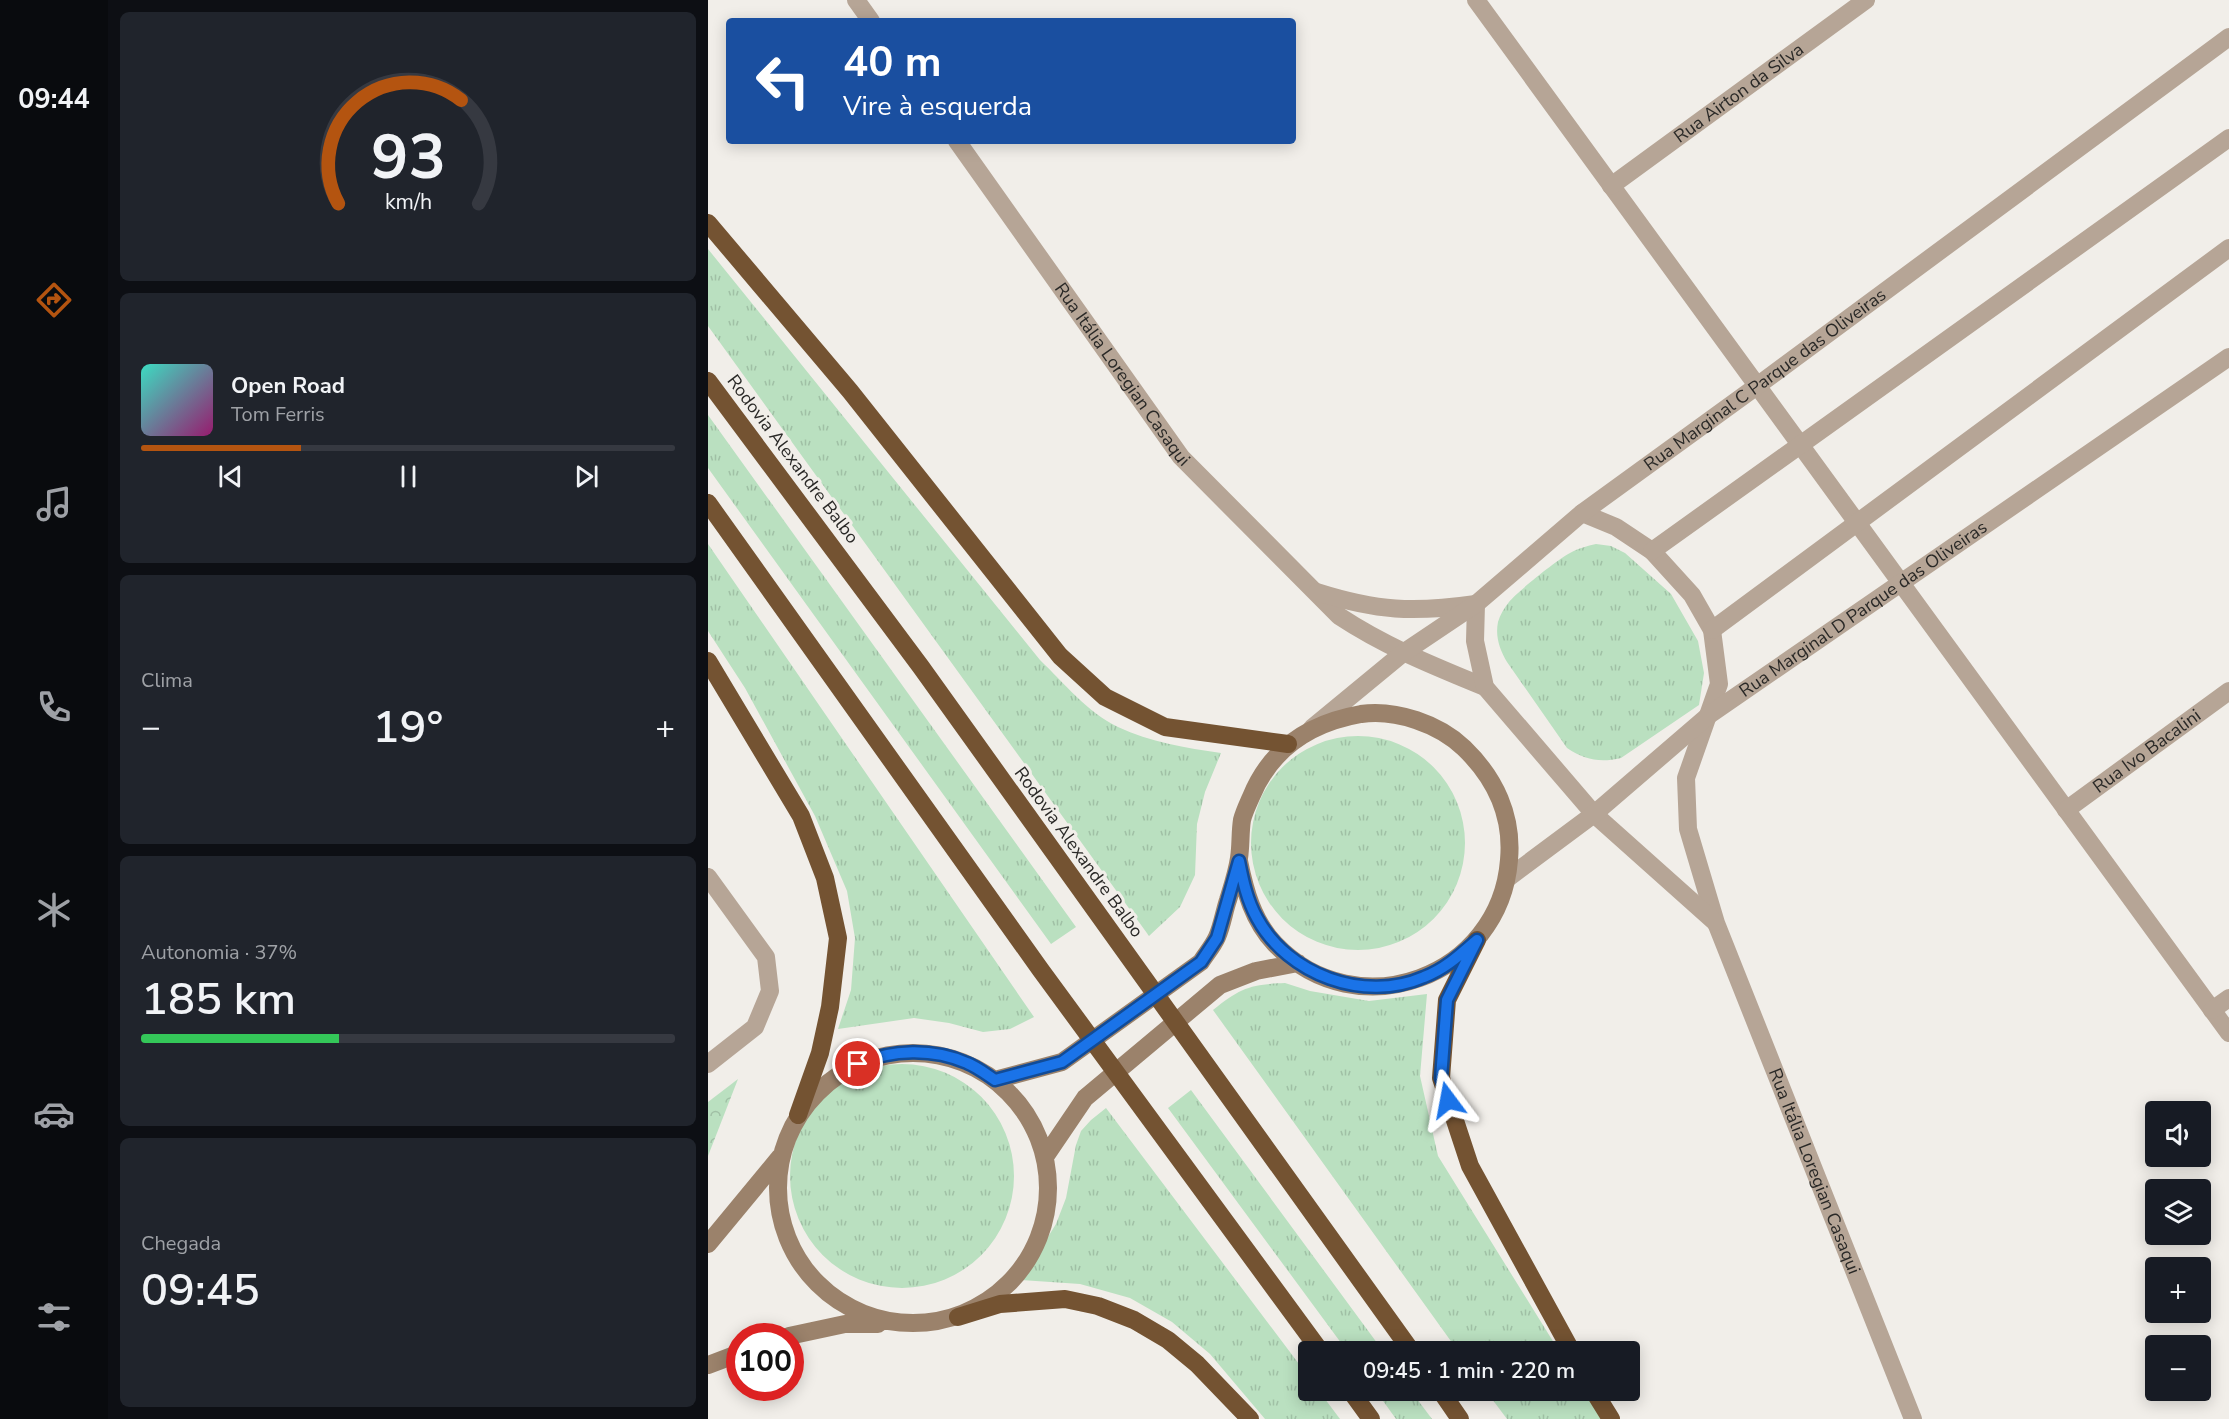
<!DOCTYPE html>
<html lang="pt">
<head>
<meta charset="utf-8">
<style>
  :root { --surface:#171b24; --page:#20242c; --text:#f1f3f6; --muted:#9ea1a6; --line:#363941; --accent:#b45410 }
  body { margin:0; font-family:"Nunito Sans",sans-serif; background:var(--page); color:var(--text); height:100vh; display:flex; flex-direction:column; font-size:22px; white-space:nowrap }
  * { box-sizing:border-box; margin:0 }
  p { font-size:20px; color:var(--muted) }
  .icon { flex:none; width:33px; height:33px; fill:none; stroke:currentColor; stroke-width:2; stroke-linecap:round; stroke-linejoin:round }
  .map { position:relative; flex:1; overflow:hidden }
  .panel { display:flex; flex-direction:column; gap:12px; padding:12px; background:#0d0f14; width:600px }
  .panel>* { flex:none }
  .hud { position:absolute; left:18px; top:18px; width:570px; height:126px; border-radius:6px; box-shadow:0 3px 15px #0003; background:#1a4fa0; color:#fff; overflow:hidden }
  .fabs { position:absolute; left:1437px; top:1101px; display:grid; gap:12px }
  .fabs a { display:grid; place-items:center; width:66px; height:66px; border-radius:6px; background:var(--surface); box-shadow:0 3px 15px #0003; font-size:30px }
  .speed { position:absolute; left:18px; top:1323px; display:flex; gap:12px; font-size:30px; font-weight:700; text-align:center }
  .speed>* { display:grid; place-content:center; width:78px; height:78px; border-radius:50%; background:var(--surface); box-shadow:0 3px 15px #0003; line-height:1 }
  .speed .limit { border:9px solid #d22; background:#fff; color:#111 }
  .pin { position:absolute; display:grid; place-items:center; width:51px; height:51px; color:#fff; margin:-26px; border:3px solid #fff; border-radius:50%; box-shadow:0 2px 6px #0007 }
  .me { position:absolute; width:66px; margin:-33px; rotate:347deg; stroke-linejoin:round; filter:drop-shadow(0 0 4px #0008) }
  .turn { display:flex; align-items:center; gap:21px; height:126px; padding:0 18px; font-size:27px }
  .turn .icon { width:78px; height:78px; stroke-width:2.5 }
  .turn b { display:block; font-size:42px; line-height:51px }
  .big { font-size:45px; font-weight:600; line-height:1.1 }
  .panel .card { flex:1; display:flex; flex-direction:column; justify-content:center; gap:9px; min-width:0; padding:0 21px; border-radius:9px; background:var(--page) }
  .panel .dial { align-items:center; gap:0 }
  .dial svg { height:156px; overflow:visible; fill:none; stroke:var(--line); stroke-width:7; stroke-linecap:round; text-anchor:middle }
  .dial text { fill:var(--text); stroke:none }
  .song { display:flex; align-items:center; gap:18px }
  .cover { width:72px; height:72px; border-radius:9px; background:linear-gradient(135deg,hsl(170 70% 55%),hsl(320 70% 35%)) }
  .played { height:6px; border-radius:3px; background:linear-gradient(90deg,var(--accent) 30%,var(--line) 30%) }
  .keys { display:flex; justify-content:space-around; direction:ltr }
  .heat { display:flex; justify-content:space-between; align-items:center; font-size:33px; direction:ltr }
  .charge { height:9px; border-radius:4px; background:linear-gradient(90deg,#34c759 37%,var(--line) 0) }
  .trip { position:absolute; left:590px; top:1341px; width:342px; height:60px; border-radius:6px; background:var(--surface); box-shadow:0 3px 15px #0003; font-weight:600; line-height:60px; text-align:center }
  main { display:flex; flex:1; min-height:0 }
  .tabs { display:flex; flex-direction:column; width:108px; justify-content:space-around; align-items:center; background:#090b0e; color:var(--muted) }
  .tabs .icon { width:42px; height:42px }
  .tabs .current { color:var(--accent) }
  .tabs b { font-size:27px; color:var(--text) }
  .map>svg:first-child { display:block }
  .grass { fill:url(#grass-tufts) }
  .forest { fill:url(#forest-crowns) }
  .lines { fill:none; stroke-linecap:round; stroke-linejoin:round }
  .street { stroke:#b6a596; stroke-width:18 }
  .secondary { stroke:#9b826b; stroke-width:18 }
  .highway { stroke:#745332; stroke-width:18 }
  .route-casing { stroke:#114b97; stroke-width:15 }
  .route { stroke:#1a73e8; stroke-width:10 }
  .labels { text-anchor:middle; dominant-baseline:central; stroke-width:6; stroke-linejoin:round; paint-order:stroke }
  .street-label { font-size:18px; fill:#2a2927; stroke:#f1eee9 }
</style>
</head>
<body>
<main>
<nav class="tabs">
<b>09:44</b>
<svg class="icon current" aria-label="directions" viewBox="0 0 24 24"><path d="M12 3l9 9-9 9-9-9zM9 14v-3h6M13 9l2 2-2 2"/></svg>
<svg class="icon" aria-label="music" viewBox="0 0 24 24"><path d="M9 18V5l10-2v13"/><circle cx="6" cy="18" r="3"/><circle cx="16" cy="16" r="3"/></svg>
<svg class="icon" aria-label="phone" viewBox="0 0 24 24"><path d="M5 4h4l2 5-3 2q2 4 5 5l2-3 5 2v4C11 20 4 13 5 4z"/></svg>
<svg class="icon" aria-label="climate" viewBox="0 0 24 24"><path d="M12 3v18M4 7l16 10M4 17L20 7"/></svg>
<svg class="icon" aria-label="car" viewBox="0 0 24 24"><path d="M5 17H2v-5l4-1 3-4h7l3 4 3 1v5h-3M9 17h6M6 11h13"/><circle cx="7" cy="17" r="2"/><circle cx="17" cy="17" r="2"/></svg>
<svg class="icon" aria-label="filters" viewBox="0 0 24 24"><path d="M4 7h16M4 17h16"/><circle cx="9" cy="7" r="2"/><circle cx="15" cy="17" r="2"/></svg>
</nav>
<section class="panel">
<div class="card dial"><svg viewBox="0 0 100 80">
<path d="M14 69A42 42 0 1 1 86 69"/>
<path d="M14 69A42 42 0 0 1 77 16" stroke="#b45410"/>
<text x="50" y="56" font-size="32" font-weight="700">93</text>
<text x="50" y="72" font-size="11">km/h</text>
</svg></div>
<div class="card">
<div class="song"><i class="cover"></i><div><b>Open Road</b><p>Tom Ferris</p></div></div>
<div class="played"></div>
<div class="keys"><svg class="icon" aria-label="previous" viewBox="0 0 24 24"><path d="M18 5L8 12l10 7zM5 5v14"/></svg><svg class="icon" aria-label="pause" viewBox="0 0 24 24"><path d="M8 5v14M16 5v14"/></svg><svg class="icon" aria-label="next" viewBox="0 0 24 24"><path d="M6 5l10 7-10 7zM19 5v14"/></svg></div>
</div>
<div class="card"><p>Clima</p>
<div class="heat"><a>−</a><b class="big">19°</b><a>+</a></div>
</div>
<div class="card"><p>Autonomia · 37%</p><b class="big">185 km</b><div class="charge"></div></div>
<div class="card"><p>Chegada</p><b class="big">09:45</b></div>
</section>
<div class="map">
<svg width="1521" height="1419" viewBox="0 0 1521 1419">
  <defs>
    <pattern id="grass-tufts" width="24" height="20" patternUnits="userSpaceOnUse" patternTransform="scale(1.5)"><rect width="24" height="20" fill="#bae0c0"/><path d="M3 7l-1-3M5 7V3M7 7l1-3M15 17l-1-3M17 17v-4M19 17l1-3" fill="none" stroke="#a0c0a5"/></pattern>
    <pattern id="forest-crowns" width="20" height="18" patternUnits="userSpaceOnUse" patternTransform="scale(1.5)"><rect width="20" height="18" fill="#bae0c0"/><path d="M2 6a3 3 0 1 1 6 0M12 15a3 3 0 1 1 6 0" fill="none" stroke="#a0c0a5"/></pattern>
  </defs>
  <rect width="100%" height="100%" fill="#f1eee9"/>
  <path class="grass" d="M0 249 332 660C356 683 379 712 410 727 442 742 478 748 513 753L497 792 489 824 487 875 472 907 441 936 0 326Z
    M0 415 368 927 343 944 0 468Z
    M0 544 326 1017 302 1029 275 1032 241 1023 206 1018 130 1029 143 990 147 938 139 891 107 816 37 688 0 631Z
    M888 544 903 546 917 553 963 594 990 641 996 673 991 705 913 758C892 763 877 760 859 748L799 662C792 650 787 637 790 622 792 615 796 608 801 602 810 591 849 560 862 553 871 548 879 546 888 544Z
    M543 843a107 107 0 1 1 214 0a107 107 0 1 1-214 0Z
    M577 983 602 991 661 1001 719 994 712 1076 730 1156 851 1351H750L505 1010C532 988 543 984 577 983Z
    M82 1176a112 112 0 1 1 224 0a112 112 0 1 1-224 0Z
    M483 1090 675 1351H639L460 1108Z
    M398 1108 600 1376V1390L611 1391 632 1419H557L502 1354 464 1322 422 1298 372 1284 313 1280 348 1224 358 1198 368 1145 373 1131 383 1120Z
    M668 1391H703L724 1419H688Z
    M778 1391H876L894 1419H799Z"/>
  <path class="forest" d="M30 1079 0 1156V1102Z"/>
  <g class="lines">
    <g class="street">
      <path d="M148 0 163 21"/>
      <path d="M768 0 1521 1033"/>
      <path id="s1" d="M249 141 473 457 631 616C678 647 726 666 777 687"/>
      <path id="s2" d="M903 186 1158 0"/>
      <path id="s3" d="M874 513 908 527 944 551 984 595 1004 630 1011 684 978 778 980 829 1008 923 1205 1419"/>
      <path d="M944 551 1521 138"/>
      <path d="M609 592C669 611 705 613 768 604L767 641 777 687 886 814 1007 922"/>
      <path d="M1004 630 1521 248"/>
      <path id="s4" d="M604 728 695 653 768 604 874 513 1049 386 1521 37"/>
      <path id="s5" d="M1358 810 1521 691"/>
      <path d="M0 877 58 957 62 991 47 1027 0 1064"/>
      <path id="s6" d="M800 878 886 814 1001 715 1521 357"/>
      <path d="M1504 1010 1521 998"/>
    </g>
    <path class="secondary" d="M70 1188a135 135 0 1 1 270 0a135 135 0 1 1-270 0Z
      M287 1080 354 1062 493 962C498 954 505 946 509 937 514 926 516 912 520 900 524 887 529 872 531 858 533 846 532 832 534 820 536 812 540 804 543 797 563 748 602 723 653 714 688 709 731 724 756 748 787 778 805 816 801 860 792 977 649 1030 567 944 545 921 537 891 531 861
      M337 1157 377 1098 512 985 548 971 590 963
      M0 1244 72 1157
      M81 1336 137 1324H170
      M0 1365 32 1353"/>
    <path class="highway" d="M0 223 142 391 352 656 397 697 457 727 580 744
      M0 381 213 667 704 1352
      M0 503 332 969 613 1352
      M0 661 93 816 117 878 130 938 122 1007 112 1053 90 1115
      M769 940 739 1000 733 1078 762 1166 864 1352
      M250 1317 292 1304 357 1299 390 1306 426 1320 460 1340 489 1364 542 1419
      M642 1390 663 1419
      M732 1390 752 1419
      M885 1390 903 1419"/>
  </g>
  <g class="lines">
    <defs>
      <path id="route" d="M150 1064C184 1049 225 1048 259 1063 269 1067 278 1074 287 1080L354 1062 493 962 509 938 531 861C535 881 539 900 549 918 580 975 656 1003 716 977 737 969 752 955 769 940L739 1000 733 1078 740 1100"/>
    </defs>
    <use href="#route" class="route-casing"/>
    <use href="#route" class="route"/>
  </g>
  <g class="labels">
    <g class="street-label">
      <text stroke="none"><textPath href="#s2" startOffset="158">Rua Airton da Silva</textPath></text>
      <text stroke="none"><textPath href="#s1" startOffset="286">Rua Itália Loregian Casaqui</textPath></text>
      <text stroke="none"><textPath href="#s4" startOffset="572">Rua Marginal C Parque das Oliveiras</textPath></text>
      <text transform="translate(85 459) rotate(53)">Rodovia Alexandre Balbo</text>
      <text stroke="none"><textPath href="#s6" startOffset="446">Rua Marginal D Parque das Oliveiras</textPath></text>
      <text stroke="none"><textPath href="#s5" startOffset="100">Rua Ivo Bacalini</textPath></text>
      <text transform="translate(371 852) rotate(54)">Rodovia Alexandre Balbo</text>
      <text stroke="none"><textPath href="#s3" startOffset="750">Rua Itália Loregian Casaqui</textPath></text>
    </g>
  </g>
</svg>
<div class="fabs">
<a><svg class="icon" aria-label="sound" viewBox="0 0 24 24"><path d="M4 9h4l5-4v14l-5-4H4zM17 9q2 3 0 6"/></svg></a>
<a><svg class="icon" aria-label="layers" viewBox="0 0 24 24"><path d="M12 4l9 5-9 5-9-5zM3 14l9 5 9-5"/></svg></a>
<a>+</a>
<a>−</a>
</div>
<div class="speed"><div class="limit">100</div></div>
<div class="pin" style="left:150px;top:1064px;background:#d93025"><svg class="icon" aria-label="arrive" viewBox="0 0 24 24"><path d="M6 21V4h12l-3 4 3 4H6"/></svg></div>
<svg class="me" style="left:740px;top:1100px" viewBox="-20 -20 40 40"><path d="M0-17L14 15 0 8-14 15z" fill="#1a73e8" stroke="#fff" stroke-width="4"/></svg>
<div class="trip">09:45 · 1 min · 220 m</div>
<div class="hud">
<div class="turn"><svg class="icon" aria-label="left" viewBox="0 0 24 24"><path d="M17 20v-9H6M10 6l-5 5 5 5"/></svg><div><b>40 m</b>Vire à esquerda</div></div>
</div>
</div>
</main>
</body>
</html>
